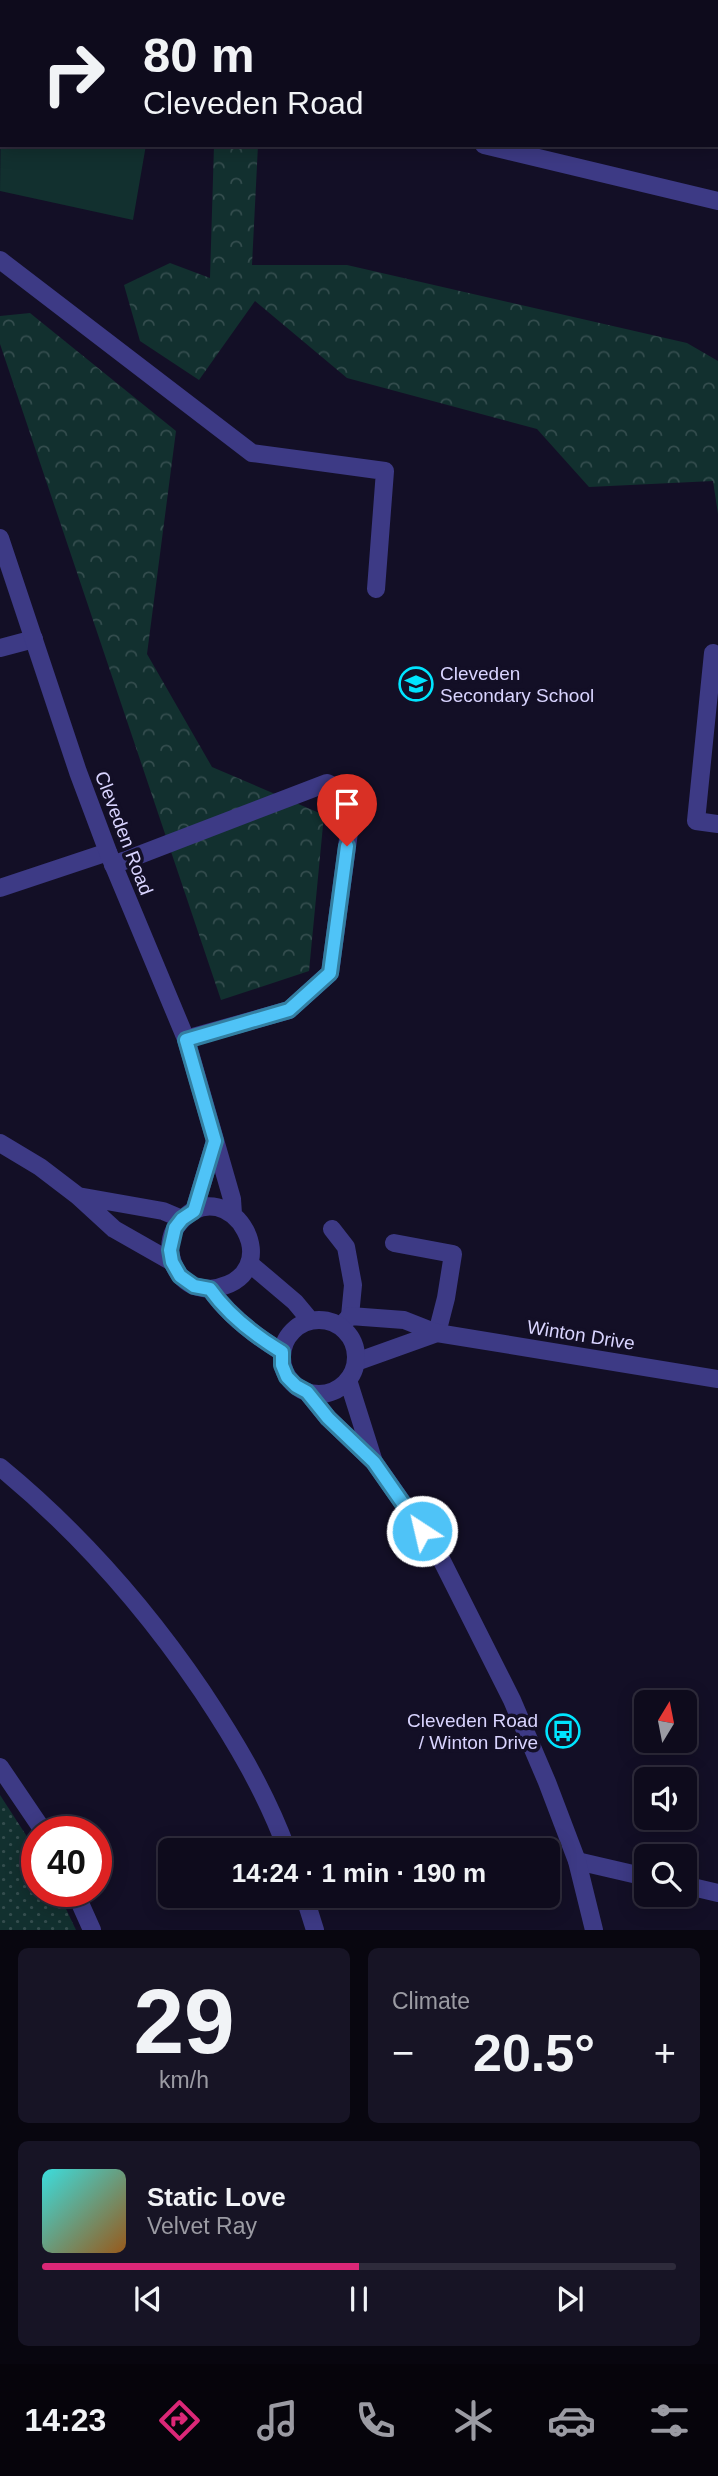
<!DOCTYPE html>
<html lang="en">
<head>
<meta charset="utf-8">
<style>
  :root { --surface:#0e0b1c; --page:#171425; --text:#f1f3f6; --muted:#9b9ba3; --line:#2e2b3b; --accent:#db2777 }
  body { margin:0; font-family:Helvetica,sans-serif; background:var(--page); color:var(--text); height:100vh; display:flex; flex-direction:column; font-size:26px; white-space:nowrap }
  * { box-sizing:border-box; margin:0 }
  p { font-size:23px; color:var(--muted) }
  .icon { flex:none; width:38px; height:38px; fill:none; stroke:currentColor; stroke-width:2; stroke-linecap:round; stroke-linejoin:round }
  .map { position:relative; height:1930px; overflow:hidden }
  .side { display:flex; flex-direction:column; gap:18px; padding:18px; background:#08060f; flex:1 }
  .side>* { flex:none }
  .guide { position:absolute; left:0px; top:0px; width:719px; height:147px; box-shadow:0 4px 18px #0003,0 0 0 2px var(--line); background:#0e0b1c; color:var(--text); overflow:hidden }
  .needle { width:46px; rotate:10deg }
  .buttons { position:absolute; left:634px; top:1690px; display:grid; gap:14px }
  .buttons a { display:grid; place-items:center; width:63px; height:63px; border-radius:10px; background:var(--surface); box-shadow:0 4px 18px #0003,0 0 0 2px var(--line); font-size:35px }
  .speed { position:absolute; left:21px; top:1816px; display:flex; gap:14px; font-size:35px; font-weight:700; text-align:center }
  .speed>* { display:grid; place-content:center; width:91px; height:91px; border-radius:50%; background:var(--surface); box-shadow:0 4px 18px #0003,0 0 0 2px var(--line); line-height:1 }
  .speed .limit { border:10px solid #d22; background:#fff; color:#111 }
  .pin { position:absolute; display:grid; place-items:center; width:60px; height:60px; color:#fff; margin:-72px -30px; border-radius:50% 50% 50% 0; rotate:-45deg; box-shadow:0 0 7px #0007 }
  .pin .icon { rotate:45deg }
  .me { position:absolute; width:77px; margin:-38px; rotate:325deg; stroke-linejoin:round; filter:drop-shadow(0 0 5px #0008) }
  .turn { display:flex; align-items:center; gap:24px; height:147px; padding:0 28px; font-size:32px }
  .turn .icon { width:91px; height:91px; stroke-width:2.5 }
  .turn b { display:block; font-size:49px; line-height:60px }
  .big { font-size:52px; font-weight:600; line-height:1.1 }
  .side .widget { flex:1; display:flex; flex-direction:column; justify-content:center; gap:10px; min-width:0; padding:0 24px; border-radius:10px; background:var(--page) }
  .side .dial { align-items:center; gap:0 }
  .dial b { font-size:91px; line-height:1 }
  .song { display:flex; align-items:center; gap:21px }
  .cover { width:84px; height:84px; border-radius:10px; background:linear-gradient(135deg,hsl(180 70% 55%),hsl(30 70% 35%)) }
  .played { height:7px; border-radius:4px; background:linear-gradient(90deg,var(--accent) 50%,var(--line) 50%) }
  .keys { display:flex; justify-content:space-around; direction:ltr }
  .heat { display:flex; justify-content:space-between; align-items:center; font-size:38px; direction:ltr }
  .side .tiles { flex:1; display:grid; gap:18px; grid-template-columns:1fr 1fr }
  .widget:last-child { grid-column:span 2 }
  .trip { position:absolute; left:158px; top:1838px; width:402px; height:70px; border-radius:10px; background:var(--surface); box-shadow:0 4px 18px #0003,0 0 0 2px var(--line); font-weight:600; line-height:70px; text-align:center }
  .tabs { display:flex; height:112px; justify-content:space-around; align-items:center; background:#06040b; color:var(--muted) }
  .tabs .icon { width:49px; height:49px }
  .tabs .current { color:var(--accent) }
  .tabs b { font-size:32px; color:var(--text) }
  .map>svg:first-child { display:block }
  .green { fill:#12302f }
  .forest { fill:url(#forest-crowns) }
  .park { fill:url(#park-dots) }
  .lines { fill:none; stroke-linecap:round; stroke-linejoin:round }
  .service { stroke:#3d3a85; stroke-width:18 }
  .minor { stroke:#3d3a85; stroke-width:18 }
  .tertiary { stroke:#3d3a85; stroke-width:18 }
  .route-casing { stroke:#337fa1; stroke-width:18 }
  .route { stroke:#4fc3f7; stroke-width:12 }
  .labels { text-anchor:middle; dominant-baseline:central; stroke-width:7; stroke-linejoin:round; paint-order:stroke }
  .poi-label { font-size:19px; fill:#d9d4ff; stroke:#130f26; text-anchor:start }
  .street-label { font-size:19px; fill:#d9d4ff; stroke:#130f26 }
</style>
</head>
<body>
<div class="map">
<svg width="718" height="1930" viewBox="0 0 718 1930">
  <defs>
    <pattern id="forest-crowns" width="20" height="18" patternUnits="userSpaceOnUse" patternTransform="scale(1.75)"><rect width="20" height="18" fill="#12302f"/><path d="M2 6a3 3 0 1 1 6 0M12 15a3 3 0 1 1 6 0" fill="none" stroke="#344d4e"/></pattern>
    <pattern id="park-dots" width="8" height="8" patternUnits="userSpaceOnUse" patternTransform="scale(1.75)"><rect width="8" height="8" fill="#12302f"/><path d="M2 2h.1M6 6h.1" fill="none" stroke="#344d4e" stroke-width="1.8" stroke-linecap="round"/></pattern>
  </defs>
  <rect width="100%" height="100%" fill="#130f26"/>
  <path class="green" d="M2 9V145H146L133 220 0 191Z"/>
  <path class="forest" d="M214 145H258L252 265H347L687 343 718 361V514L713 481 589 487 537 429 347 378 255 301 199 380 140 341 124 285 170 263 210 278Z
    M30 313 176 431 147 654 212 767 324 815 309 971 221 1000 0 344V316Z"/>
  <path class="park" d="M0 1795 37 1852V1892H58L76 1930H0Z"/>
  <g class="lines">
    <path class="service" d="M0 260 252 453 385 471 376 589
      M0 648 34 639
      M713 653 696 821 718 824
      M113 865 327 783 354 795 330 973 289 1010 186 1039
      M0 888 108 852
      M332 1229 346 1247 353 1285 350 1316
      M394 1243 453 1254 446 1298 437 1333
      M0 1467C79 1532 145 1607 202 1691 236 1742 266 1793 287 1850
      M304 1895 315 1930"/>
    <path class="minor" d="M435 2V0
      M484 145 718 201
      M0 1143 40 1167 78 1196 114 1229 172 1262
      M78 1196 163 1211 182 1219
      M341 1326 350 1316 404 1320 437 1333 718 1379
      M356 1362 437 1333
      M0 1767 44 1832
      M577 1861 646 1877
      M684 1885 718 1893
      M75 1892 92 1930"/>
    <path class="tertiary" d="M0 538 78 772 108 852 186 1039 232 1199 233 1214
      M194 1211 215 1141
      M249 1263 295 1302 310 1320
      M210 1289C295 1278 229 1166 180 1222 162 1241 170 1275 194 1286 199 1288 205 1288 210 1289 229 1316 254 1335 282 1352
      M282 1357a37 37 0 1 1 74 0a37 37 0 1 1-74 0Z
      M348 1380 373 1459
      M307 1392 328 1418 374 1462 438 1553 512 1700 547 1782 577 1861 594 1930"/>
  </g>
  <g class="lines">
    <defs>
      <path id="route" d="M347 846 330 973 289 1010 186 1040 215 1141 194 1211 182 1219 175 1228 170 1250 172 1262 180 1276 194 1286 210 1289C229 1316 254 1335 282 1352V1365L287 1377 296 1386 307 1392 328 1418 374 1462 422 1531"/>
    </defs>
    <use href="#route" class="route-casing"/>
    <use href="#route" class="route"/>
  </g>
  <defs>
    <symbol id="school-ring" viewBox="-11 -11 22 22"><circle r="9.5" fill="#130f26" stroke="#00e5ff" stroke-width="1.5"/><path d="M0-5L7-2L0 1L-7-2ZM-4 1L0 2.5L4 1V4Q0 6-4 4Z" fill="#00e5ff"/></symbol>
    <symbol id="bus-ring" viewBox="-11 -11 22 22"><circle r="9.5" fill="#130f26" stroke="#00e5ff" stroke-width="1.5"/><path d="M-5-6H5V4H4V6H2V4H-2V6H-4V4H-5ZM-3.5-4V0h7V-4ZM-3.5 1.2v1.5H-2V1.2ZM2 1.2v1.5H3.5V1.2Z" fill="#00e5ff"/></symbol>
  </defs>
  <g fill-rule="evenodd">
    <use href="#school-ring" x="397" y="665" width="38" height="38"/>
    <use href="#bus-ring" x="544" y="1712" width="38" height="38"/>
  </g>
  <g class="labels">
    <g class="poi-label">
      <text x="440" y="673">Cleveden<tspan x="440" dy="22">Secondary School</tspan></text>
      <text x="538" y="1720" text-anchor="end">Cleveden Road<tspan x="538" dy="22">/ Winton Drive</tspan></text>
    </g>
    <g class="street-label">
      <text transform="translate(124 833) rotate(69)">Cleveden Road</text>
      <text transform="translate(581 1335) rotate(9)">Winton Drive</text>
    </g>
  </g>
</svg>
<div class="buttons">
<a><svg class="needle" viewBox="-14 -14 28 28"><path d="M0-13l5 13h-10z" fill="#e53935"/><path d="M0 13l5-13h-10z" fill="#9b9ba3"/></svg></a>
<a><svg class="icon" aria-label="sound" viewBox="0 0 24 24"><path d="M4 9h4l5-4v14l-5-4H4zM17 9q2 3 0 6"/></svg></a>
<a><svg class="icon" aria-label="search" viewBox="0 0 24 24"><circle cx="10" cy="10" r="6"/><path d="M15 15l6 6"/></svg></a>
</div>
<div class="speed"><div class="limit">40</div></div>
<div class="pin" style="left:347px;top:846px;background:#d93025"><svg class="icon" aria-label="arrive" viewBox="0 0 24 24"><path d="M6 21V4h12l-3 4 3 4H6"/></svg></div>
<svg class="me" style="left:422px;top:1531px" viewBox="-20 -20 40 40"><circle r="17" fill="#4fc3f7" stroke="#fff" stroke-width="3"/><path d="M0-11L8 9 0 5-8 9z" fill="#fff"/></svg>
<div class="trip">14:24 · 1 min · 190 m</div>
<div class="guide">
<div class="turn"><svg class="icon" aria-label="right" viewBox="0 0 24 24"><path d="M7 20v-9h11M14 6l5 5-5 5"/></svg><div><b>80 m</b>Cleveden Road</div></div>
</div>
</div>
<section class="side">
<div class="tiles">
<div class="widget dial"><b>29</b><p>km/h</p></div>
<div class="widget"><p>Climate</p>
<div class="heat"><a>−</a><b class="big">20.5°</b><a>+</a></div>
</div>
<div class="widget">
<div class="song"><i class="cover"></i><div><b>Static Love</b><p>Velvet Ray</p></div></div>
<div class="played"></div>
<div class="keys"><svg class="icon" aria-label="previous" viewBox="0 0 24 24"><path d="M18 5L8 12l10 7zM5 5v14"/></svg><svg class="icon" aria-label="pause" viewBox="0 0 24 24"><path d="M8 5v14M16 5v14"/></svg><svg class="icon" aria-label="next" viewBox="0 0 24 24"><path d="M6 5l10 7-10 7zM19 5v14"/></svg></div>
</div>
</div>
</section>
<nav class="tabs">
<b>14:23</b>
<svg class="icon current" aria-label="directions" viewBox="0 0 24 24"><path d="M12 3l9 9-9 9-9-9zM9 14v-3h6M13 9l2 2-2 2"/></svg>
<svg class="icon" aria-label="music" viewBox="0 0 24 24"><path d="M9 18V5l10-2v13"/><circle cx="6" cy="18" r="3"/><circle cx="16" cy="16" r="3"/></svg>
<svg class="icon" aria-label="phone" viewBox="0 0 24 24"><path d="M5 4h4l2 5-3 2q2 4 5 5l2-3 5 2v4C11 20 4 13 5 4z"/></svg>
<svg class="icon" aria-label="climate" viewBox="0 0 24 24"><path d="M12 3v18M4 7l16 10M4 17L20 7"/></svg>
<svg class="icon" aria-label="car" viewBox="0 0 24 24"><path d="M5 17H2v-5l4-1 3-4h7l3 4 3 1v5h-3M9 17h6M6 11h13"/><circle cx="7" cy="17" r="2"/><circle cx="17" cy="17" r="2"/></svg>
<svg class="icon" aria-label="filters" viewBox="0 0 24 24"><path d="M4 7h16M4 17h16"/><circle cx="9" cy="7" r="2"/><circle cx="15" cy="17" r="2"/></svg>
</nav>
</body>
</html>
